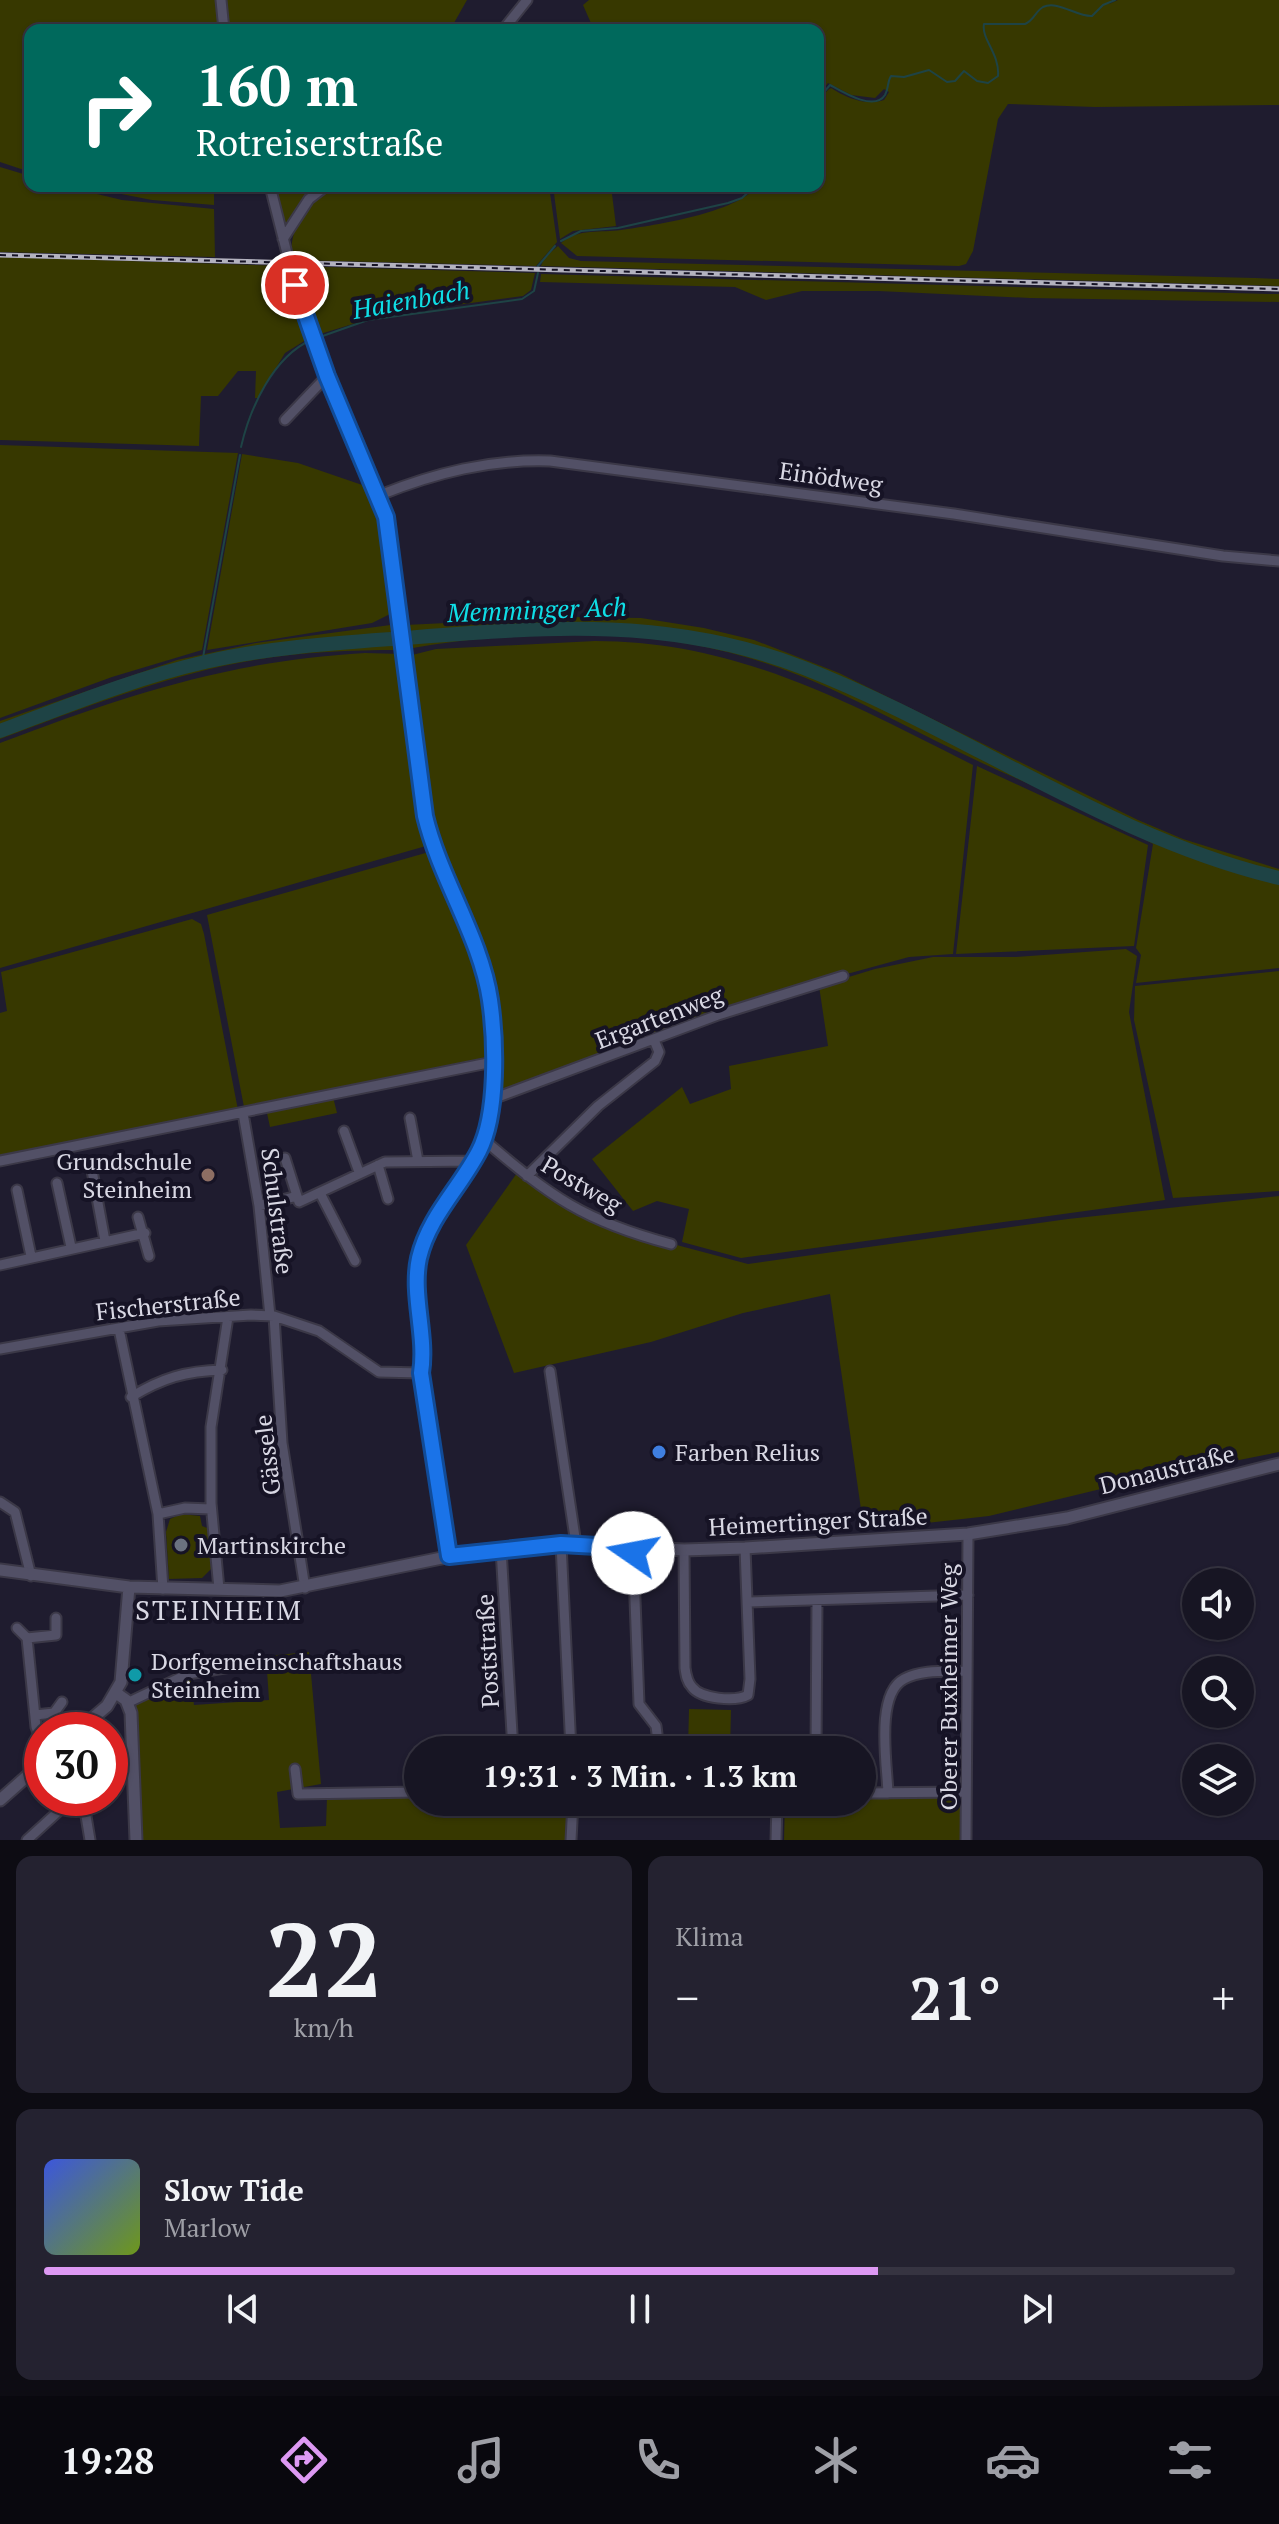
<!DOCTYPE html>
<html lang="de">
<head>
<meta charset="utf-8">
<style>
  :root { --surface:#171523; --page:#242230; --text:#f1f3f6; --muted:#9e9fa6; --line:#363441; --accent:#dd99f3 }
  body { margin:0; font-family:"PT Serif",serif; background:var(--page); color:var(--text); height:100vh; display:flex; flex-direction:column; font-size:30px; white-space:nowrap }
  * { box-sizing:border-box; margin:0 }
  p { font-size:26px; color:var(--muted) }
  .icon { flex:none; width:44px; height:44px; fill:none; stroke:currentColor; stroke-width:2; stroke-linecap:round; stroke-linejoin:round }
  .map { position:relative; height:1840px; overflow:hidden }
  .drawer { display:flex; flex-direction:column; gap:16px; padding:16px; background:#0d0c13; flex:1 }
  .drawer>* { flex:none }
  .hud { position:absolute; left:24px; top:24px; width:800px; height:168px; border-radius:16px; box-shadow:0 2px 6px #0004,0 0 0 2px var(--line); background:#00695c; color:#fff; overflow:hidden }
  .controls { position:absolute; left:1182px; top:1568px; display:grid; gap:16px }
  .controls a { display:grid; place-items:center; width:72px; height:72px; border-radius:50%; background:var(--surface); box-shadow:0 2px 6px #0004,0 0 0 2px var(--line); font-size:40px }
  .speed { position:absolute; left:24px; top:1712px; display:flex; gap:16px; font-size:40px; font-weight:700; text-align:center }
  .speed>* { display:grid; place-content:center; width:104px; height:104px; border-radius:50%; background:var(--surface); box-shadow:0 2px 6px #0004,0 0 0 2px var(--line); line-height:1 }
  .speed .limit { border:12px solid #d22; background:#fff; color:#111 }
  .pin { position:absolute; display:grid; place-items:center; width:68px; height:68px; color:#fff; margin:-34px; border:4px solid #fff; border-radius:50%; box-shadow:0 2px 8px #0007 }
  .me { position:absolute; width:88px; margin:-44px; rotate:282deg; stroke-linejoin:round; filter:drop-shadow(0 0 6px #0008) }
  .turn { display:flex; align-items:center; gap:28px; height:168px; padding:0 40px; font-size:36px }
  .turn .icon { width:104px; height:104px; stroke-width:2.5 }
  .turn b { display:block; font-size:56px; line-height:68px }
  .big { font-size:60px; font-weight:800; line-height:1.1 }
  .drawer .card { flex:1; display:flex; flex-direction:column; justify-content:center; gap:12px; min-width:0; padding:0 28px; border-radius:16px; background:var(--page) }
  .drawer .dial { align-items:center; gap:0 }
  .dial b { font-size:104px; line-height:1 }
  .song { display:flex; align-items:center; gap:24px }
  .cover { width:96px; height:96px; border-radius:12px; background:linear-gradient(135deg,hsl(230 70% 55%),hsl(80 70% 35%)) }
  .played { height:8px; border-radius:4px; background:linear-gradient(90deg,var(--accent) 70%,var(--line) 70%) }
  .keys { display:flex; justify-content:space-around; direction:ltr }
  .heat { display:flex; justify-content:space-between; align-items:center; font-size:44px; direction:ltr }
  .drawer .tiles { flex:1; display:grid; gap:16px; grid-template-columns:1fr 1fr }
  .card:last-child { grid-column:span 2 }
  .trip { position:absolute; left:404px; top:1736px; width:472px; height:80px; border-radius:40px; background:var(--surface); box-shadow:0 2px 6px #0004,0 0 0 2px var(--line); font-weight:800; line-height:80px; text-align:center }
  .menu { display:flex; height:128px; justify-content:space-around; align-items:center; background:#09080e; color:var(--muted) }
  .menu .icon { width:56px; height:56px }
  .menu .current { color:var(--accent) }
  .menu b { font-size:36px; color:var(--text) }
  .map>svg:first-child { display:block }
  .green { fill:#373800 }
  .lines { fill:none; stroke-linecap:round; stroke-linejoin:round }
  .stream { stroke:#1e4345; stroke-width:2 }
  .river { stroke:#1e4345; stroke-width:14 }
  .minor-casing { stroke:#3b3847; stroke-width:13 }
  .tertiary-casing { stroke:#3b3847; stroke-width:15 }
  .minor { stroke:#525066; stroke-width:9 }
  .tertiary { stroke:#525066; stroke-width:11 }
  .rail-casing { stroke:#b3b2bf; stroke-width:5 }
  .rail { stroke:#161325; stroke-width:2; stroke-dasharray:6; stroke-linecap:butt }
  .route-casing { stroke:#114b97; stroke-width:20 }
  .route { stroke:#1a73e8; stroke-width:14 }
  .education-dot { fill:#8d6e63; stroke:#161325; stroke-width:3 }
  .shop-dot { fill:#3f7fe0; stroke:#161325; stroke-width:3 }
  .worship-dot { fill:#6b7280; stroke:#161325; stroke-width:3 }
  .culture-dot { fill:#0f9aa8; stroke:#161325; stroke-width:3 }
  .labels { text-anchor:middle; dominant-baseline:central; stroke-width:8; stroke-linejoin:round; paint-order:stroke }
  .street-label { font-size:24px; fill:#d9d8e4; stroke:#161325 }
  .poi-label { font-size:24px; fill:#d9d8e4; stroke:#161325; text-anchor:start }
  .water-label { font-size:26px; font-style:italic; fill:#0fdee6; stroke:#161325 }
  .quarter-label { font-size:28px; letter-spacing:2px; fill:#d9d8e4; stroke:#161325 }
</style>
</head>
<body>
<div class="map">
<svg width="1279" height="1840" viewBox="0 0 1279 1840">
  <rect width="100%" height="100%" fill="#1f1c2f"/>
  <path class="green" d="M0 0H219L221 30H30V172L0 162Z
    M225 0H467L450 30H227Z
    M589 0H1112L1109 4 1118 0H1279V105L1095 107 1008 104 998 119 973 251 966 264 959 266 577 256 561 243C578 228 601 233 621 230 656 225 736 213 757 186H818C818 163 810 98 831 88 847 98 865 106 884 100L889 92 884 89 875 98 851 95 828 83 818 96V30H594L583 5Z
    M0 167 30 176V186H64L122 200 214 209 215 257 0 252Z
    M80 186H214V205L152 200Z
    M273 186H319L287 225 284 224Z
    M333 186H549L557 242 536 266 292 260C288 230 306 200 333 186Z
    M553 186H611L616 226 573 231 560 239Z
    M558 246 569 258 581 261 1255 278 1279 279V286L541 266 544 258Z
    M0 257 285 266 309 338 285 353 258 398H255L256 371H238L218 396H201L199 446 0 440Z
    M293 266 535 273 531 290 523 296 382 315 317 335Z
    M541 274 1269 294H1279V302L1030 298 878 291H802L766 300 735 287 540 282Z
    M0 445 238 453 202 650 112 677 0 718Z
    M242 454 298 463 371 488 380 508 394 612 372 623 207 650Z
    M572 617 641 618 704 628 754 640 839 673 1138 820 1183 839 1279 869V968L1136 983 1141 955 1136 948 1153 844C1093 808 1024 784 961 753 897 723 835 686 768 664 655 625 523 629 407 649L405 625Z
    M398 624 400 650C341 650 281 653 223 666 146 683 73 712 0 739V721L177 660 256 643Z
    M595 641C738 641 849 703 973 765L953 954 909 957 814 983 507 1093H495V1014L430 821 408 656 436 649Z
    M365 653 401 654 426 846 0 968V743C127 695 228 661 365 653Z
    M977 766 1148 845 1134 946 956 954Z
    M429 852C452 890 503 1015 487 1057L244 1107 207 915Z
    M192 919 201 924 204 934 238 1110 0 1159V1013L7 1011 1 972Z
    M1126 949 1137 956 1129 1012 1165 1200 741 1258 682 1242 689 1209 657 1201 633 1211 592 1159 682 1087 690 1104 731 1089 729 1066 828 1046 819 986 875 969 933 957H1016Z
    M1279 971V1191L1173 1198 1134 1020 1135 986Z
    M333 1097 337 1113 270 1127 267 1113Z
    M517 1173 598 1224 748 1264 1068 1219 1279 1196V1452L1138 1480 989 1516 864 1530 830 1294 743 1313 651 1342 514 1373 466 1245Z
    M181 1514 200 1516 202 1526 210 1529 211 1569 202 1578 169 1579 166 1532 170 1519Z
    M309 1652 321 1784 277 1792 280 1828 326 1826 327 1797 418 1796V1802H570L568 1840H140L135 1704 191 1679 194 1705 269 1700 266 1656Z
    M689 1709 731 1710 730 1750H688Z
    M962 1796 964 1840H784L785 1802Z"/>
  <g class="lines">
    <path class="stream" d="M818 99 830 85C841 91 874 112 885 95 889 88 887 82 891 76L904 77 929 70 947 82 955 81 964 71 977 81 988 83 998 76C1000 54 981 39 984 24H1025C1034 20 1035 12 1043 7 1058 0 1077 17 1092 16L1103 5 1115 0
      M561 241 581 231 618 228 728 203 742 198 755 186
      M538 266 555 246
      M317 338 368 320 522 299 534 291 538 273
      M241 447C250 408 273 357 311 340
      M202 663 240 455"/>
    <path class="river" d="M0 731C67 706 135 678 205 662 270 647 338 643 405 638 545 627 671 616 804 668 965 731 1110 838 1279 878"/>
    <defs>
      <path id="minor" d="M221 0 224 30
        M503 30 527 0
        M270 186 295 285 312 335 386 517 425 816C440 879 480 936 490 1000 496 1041 498 1114 478 1151 459 1188 429 1216 419 1258 411 1295 427 1335 421 1373L449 1556
        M283 239 309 199 326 186
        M285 420 327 376
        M380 495C435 473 490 459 550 461L954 514 1223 556 1279 561
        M490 1100 718 1015 843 976
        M243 1113 259 1206 270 1316
        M410 1118 418 1161
        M344 1131 359 1172
        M483 1139C551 1197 584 1221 671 1244
        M285 1158 297 1196
        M0 1161 493 1062
        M91 1165 105 1241
        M378 1165 388 1199
        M527 1176 598 1106 655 1061 659 1052 654 1040
        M57 1183 71 1247
        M17 1190 31 1256
        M320 1193 355 1261
        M259 1206 297 1196 299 1202 385 1162 473 1161
        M138 1217 149 1256
        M0 1265 145 1233
        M274 1316 282 1443 305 1588
        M119 1329 158 1514 163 1589
        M0 1349 158 1321 251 1315 274 1316 319 1331 379 1372 421 1373
        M550 1371 576 1544
        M131 1397C162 1378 186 1371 222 1370
        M0 1502 15 1512 31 1576
        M158 1514 185 1508 211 1509
        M561 1544 571 1750
        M633 1548 639 1704 656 1726 659 1750
        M501 1549 513 1750
        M684 1550 685 1668C686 1675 687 1682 692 1687 701 1699 735 1702 748 1695L750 1679 745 1548
        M219 1589 211 1503V1427L228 1317
        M749 1602 968 1595
        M17 1628 27 1638 36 1727 42 1743
        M27 1638 56 1635V1618
        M127 1703 188 1674 262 1662
        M35 1715 54 1713 62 1702
        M816 1750 817 1601
        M295 1769 298 1794 418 1792
        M862 1793 965 1792
        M888 1793C887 1765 875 1694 904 1679 923 1669 947 1672 967 1671
        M83 1798 90 1840
        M27 1840 73 1798
        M571 1840 573 1802
        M776 1840 777 1802
        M966 1840 968 1534"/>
      <path id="tertiary" d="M0 1570 129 1587 280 1591 476 1551 576 1544 684 1550 745 1548 968 1534 1067 1518 1279 1464
        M116 1693 126 1700 131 1713 136 1840
        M79 1730 107 1706 121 1682 129 1587
        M0 1800 42 1763"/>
    </defs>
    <use href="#minor" class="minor-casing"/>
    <use href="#tertiary" class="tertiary-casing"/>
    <use href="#minor" class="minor"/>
    <use href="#tertiary" class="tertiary"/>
    <defs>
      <path id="rail" d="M0 255 1279 289"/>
    </defs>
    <use href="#rail" class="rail-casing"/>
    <use href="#rail" class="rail"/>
  </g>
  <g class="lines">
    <defs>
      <path id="route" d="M295 285 327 376 386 517 425 816C440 879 481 938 490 1000 496 1041 498 1114 479 1151 460 1188 429 1216 419 1258 411 1295 427 1335 421 1373L449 1556 561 1544 633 1548V1553"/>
    </defs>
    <use href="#route" class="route-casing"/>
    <use href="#route" class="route"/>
  </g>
  <circle class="education-dot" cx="208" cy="1175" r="8"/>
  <circle class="shop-dot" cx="659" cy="1452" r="8"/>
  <circle class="worship-dot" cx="181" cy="1545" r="8"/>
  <circle class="culture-dot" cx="135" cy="1675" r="8"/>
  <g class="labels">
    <g class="street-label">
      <text transform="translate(831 477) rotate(8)">Einödweg</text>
      <text transform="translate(659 1017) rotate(-21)">Ergartenweg</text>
      <text transform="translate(582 1184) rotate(30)">Postweg</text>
      <text transform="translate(278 1211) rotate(83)">Schulstraße</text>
      <text transform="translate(168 1304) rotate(-6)">Fischerstraße</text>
      <text transform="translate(267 1455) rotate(-97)">Gässele</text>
      <text transform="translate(1167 1469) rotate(-14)">Donaustraße</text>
      <text transform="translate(818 1521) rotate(-3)">Heimertinger Straße</text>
      <text transform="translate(487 1651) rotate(-93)">Poststraße</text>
      <text transform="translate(948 1687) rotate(-90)">Oberer Buxheimer Weg</text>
    </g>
    <g class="poi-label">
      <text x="192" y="1161" text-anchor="end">Grundschule<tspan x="192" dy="28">Steinheim</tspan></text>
      <text x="675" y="1452">Farben Relius</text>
      <text x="197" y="1545">Martinskirche</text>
      <text x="151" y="1661">Dorfgemeinschaftshaus<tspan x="151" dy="28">Steinheim</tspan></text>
    </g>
    <g class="water-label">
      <text transform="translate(411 299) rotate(-10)">Haienbach</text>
      <text transform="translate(537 609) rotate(-2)">Memminger Ach</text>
    </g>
    <g class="quarter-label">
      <text x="219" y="1609">STEINHEIM</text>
    </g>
  </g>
</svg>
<div class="controls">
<a><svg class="icon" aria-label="sound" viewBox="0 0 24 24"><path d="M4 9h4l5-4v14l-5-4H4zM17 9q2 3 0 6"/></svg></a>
<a><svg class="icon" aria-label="search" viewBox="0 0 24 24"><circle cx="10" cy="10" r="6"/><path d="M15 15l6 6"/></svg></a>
<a><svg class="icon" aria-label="layers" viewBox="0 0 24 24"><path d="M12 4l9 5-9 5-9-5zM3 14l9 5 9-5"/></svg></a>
</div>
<div class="speed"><div class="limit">30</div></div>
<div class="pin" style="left:295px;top:285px;background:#d93025"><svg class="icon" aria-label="arrive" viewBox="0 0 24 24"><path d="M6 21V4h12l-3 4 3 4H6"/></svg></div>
<svg class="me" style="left:633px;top:1553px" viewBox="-20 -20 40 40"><circle r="19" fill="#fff"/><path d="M0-13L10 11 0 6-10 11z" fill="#1a73e8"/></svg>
<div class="trip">19:31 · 3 Min. · 1.3 km</div>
<div class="hud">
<div class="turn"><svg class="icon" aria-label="right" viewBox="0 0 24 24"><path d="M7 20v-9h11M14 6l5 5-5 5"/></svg><div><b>160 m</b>Rotreiserstraße</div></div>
</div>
</div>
<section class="drawer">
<div class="tiles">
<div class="card dial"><b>22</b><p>km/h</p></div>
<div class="card"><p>Klima</p>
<div class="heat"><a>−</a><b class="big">21°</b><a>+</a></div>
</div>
<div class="card">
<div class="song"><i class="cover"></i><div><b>Slow Tide</b><p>Marlow</p></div></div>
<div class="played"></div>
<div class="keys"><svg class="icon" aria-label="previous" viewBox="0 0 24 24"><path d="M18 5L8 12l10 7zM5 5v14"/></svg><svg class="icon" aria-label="pause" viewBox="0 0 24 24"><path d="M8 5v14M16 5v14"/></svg><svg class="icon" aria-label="next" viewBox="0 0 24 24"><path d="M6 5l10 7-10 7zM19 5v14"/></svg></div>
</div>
</div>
</section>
<nav class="menu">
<b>19:28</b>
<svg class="icon current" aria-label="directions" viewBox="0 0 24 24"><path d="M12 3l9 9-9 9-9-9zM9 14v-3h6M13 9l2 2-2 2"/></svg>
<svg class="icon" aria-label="music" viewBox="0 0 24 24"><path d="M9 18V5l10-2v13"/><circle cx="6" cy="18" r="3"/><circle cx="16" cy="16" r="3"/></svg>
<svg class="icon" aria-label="phone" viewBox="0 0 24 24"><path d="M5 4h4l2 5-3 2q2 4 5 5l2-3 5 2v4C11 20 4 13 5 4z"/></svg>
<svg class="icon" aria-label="climate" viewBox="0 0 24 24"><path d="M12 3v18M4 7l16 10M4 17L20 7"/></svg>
<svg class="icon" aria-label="car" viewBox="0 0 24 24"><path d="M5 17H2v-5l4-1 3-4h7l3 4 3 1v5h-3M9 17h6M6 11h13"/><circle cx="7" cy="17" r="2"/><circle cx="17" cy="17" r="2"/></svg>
<svg class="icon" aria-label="filters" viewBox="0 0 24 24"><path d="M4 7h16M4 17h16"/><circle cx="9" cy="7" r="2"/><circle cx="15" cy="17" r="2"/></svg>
</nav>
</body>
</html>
